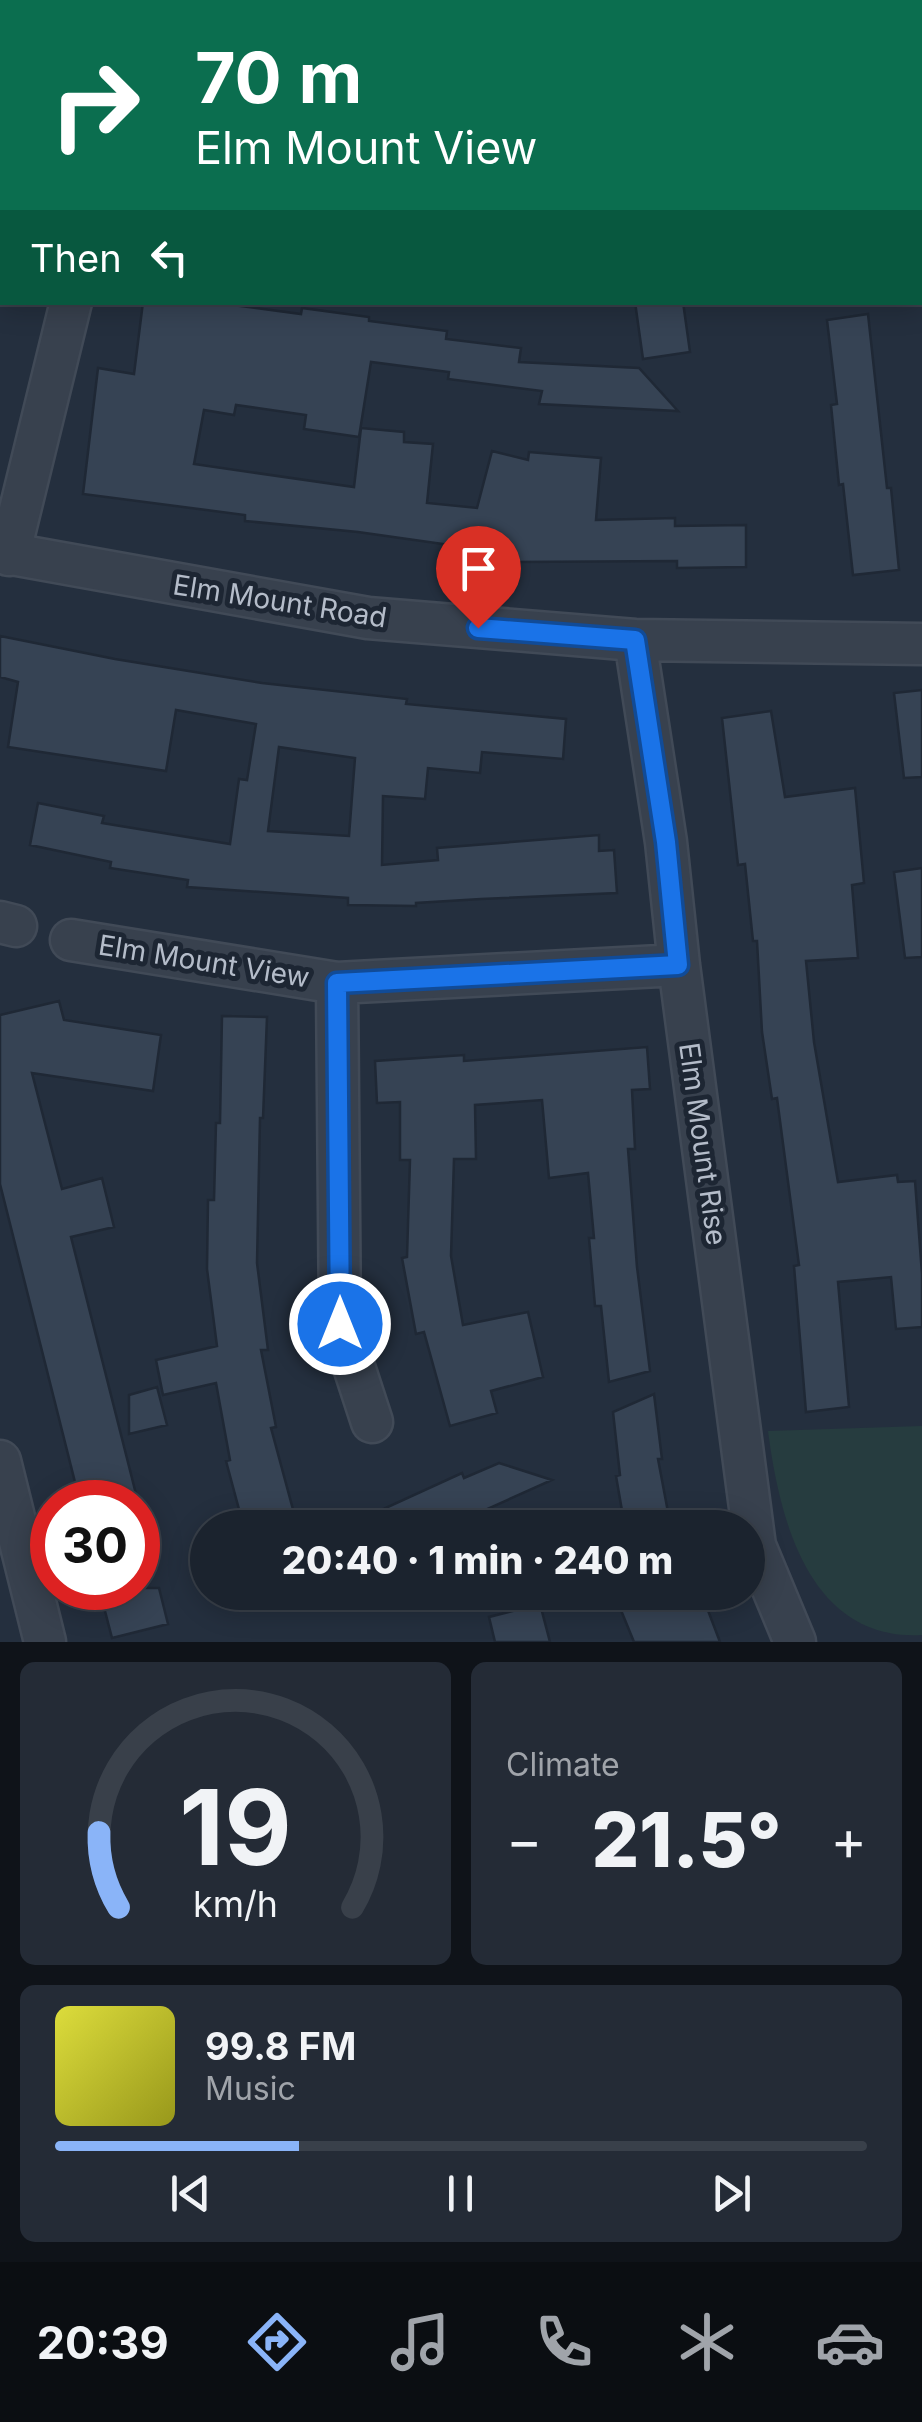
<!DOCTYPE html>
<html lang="en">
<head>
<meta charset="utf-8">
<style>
  :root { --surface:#1b232e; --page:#242b36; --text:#f1f3f6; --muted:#a0a4aa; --line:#39404a; --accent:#8ab4f8 }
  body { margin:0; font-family:Inter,sans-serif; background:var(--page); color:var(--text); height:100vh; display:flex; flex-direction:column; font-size:38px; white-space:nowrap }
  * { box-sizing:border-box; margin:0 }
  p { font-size:32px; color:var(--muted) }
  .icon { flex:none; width:55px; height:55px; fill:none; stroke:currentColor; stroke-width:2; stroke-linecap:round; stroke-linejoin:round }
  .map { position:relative; height:1642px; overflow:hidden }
  .drawer { display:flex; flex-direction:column; gap:20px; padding:20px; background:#0f1319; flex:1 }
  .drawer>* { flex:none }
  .top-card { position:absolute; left:0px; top:0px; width:922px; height:305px; box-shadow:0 5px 25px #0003,0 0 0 2px var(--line); background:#0b6e4f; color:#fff; overflow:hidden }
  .speed { position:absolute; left:30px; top:1480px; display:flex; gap:20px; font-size:50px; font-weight:700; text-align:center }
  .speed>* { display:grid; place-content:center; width:130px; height:130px; border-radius:50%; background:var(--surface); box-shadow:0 5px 25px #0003,0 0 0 2px var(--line); line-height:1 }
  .speed .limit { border:15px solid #d22; background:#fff; color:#111 }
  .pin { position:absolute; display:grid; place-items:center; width:85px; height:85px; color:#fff; margin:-102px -42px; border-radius:50% 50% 50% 0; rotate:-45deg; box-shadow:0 0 10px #0007 }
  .pin .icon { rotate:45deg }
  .me { position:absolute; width:110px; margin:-55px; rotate:0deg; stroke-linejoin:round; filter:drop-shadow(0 0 8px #0008) }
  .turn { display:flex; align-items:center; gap:35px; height:210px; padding:0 30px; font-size:45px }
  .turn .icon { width:130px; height:130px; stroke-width:2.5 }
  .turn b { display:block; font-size:70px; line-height:85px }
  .then { display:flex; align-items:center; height:95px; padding:0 30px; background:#0003; gap:20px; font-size:38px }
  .big { font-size:75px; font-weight:800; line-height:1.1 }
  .drawer .widget { flex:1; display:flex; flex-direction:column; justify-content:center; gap:15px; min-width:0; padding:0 35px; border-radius:15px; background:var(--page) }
  .drawer .dial { align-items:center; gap:0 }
  .dial svg { height:260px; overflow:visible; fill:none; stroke:var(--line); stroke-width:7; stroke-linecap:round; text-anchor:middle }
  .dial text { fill:var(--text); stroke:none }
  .song { display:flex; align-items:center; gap:30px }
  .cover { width:120px; height:120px; border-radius:15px; background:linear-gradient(135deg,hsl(60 70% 55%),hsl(60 70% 35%)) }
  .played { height:10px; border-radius:5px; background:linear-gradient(90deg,var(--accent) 30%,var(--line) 30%) }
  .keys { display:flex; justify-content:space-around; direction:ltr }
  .heat { display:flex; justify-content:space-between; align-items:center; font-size:55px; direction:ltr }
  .drawer .tiles { flex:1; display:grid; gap:20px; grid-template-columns:1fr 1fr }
  .widget:last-child { grid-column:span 2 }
  .trip { position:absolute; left:190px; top:1510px; width:575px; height:100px; border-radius:50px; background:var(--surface); box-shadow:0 5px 25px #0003,0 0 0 2px var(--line); font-weight:800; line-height:100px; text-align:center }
  .dock { display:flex; height:160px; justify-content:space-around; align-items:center; background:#0b0e12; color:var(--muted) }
  .dock .icon { width:70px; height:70px }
  .dock .on { color:var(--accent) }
  .dock b { font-size:45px; color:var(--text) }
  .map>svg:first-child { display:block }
  .green { fill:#263c3f }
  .building { fill:#364354; stroke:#1f2835; stroke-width:2.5; fill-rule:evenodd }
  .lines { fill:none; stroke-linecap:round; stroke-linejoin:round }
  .minor-casing { stroke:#414a57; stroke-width:45 }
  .minor { stroke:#38414e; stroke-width:40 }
  .route-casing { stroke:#114b97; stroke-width:25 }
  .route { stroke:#1a73e8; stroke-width:18 }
  .labels { text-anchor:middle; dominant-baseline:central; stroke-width:10; stroke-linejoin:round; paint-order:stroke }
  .street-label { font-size:28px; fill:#b4bcc9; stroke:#1d2633 }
</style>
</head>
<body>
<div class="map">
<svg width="922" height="1642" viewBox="0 0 922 1642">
  <rect width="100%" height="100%" fill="#242f3e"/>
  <path class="green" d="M922 1426V1635C804 1642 778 1507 768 1431Z"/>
  <path class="building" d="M143 302H210L301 314 302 308 369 317V321L447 331 446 339 521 348 519 362 639 368 678 411 539 404 542 391 448 379 449 372 371 362 359 437 304 429 306 415 236 405 234 415 204 410 194 464 354 487 361 428 404 432V442L433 444 427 503 477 508 492 451 528 460 529 452 601 458 596 520 675 518V526L746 525V567L677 568V561L513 562V554L358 532 245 521V515L83 494 98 368 134 374Z
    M635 302H683L690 352 643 359Z
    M868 314 887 488H891L899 570 853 575 843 484 839 485 831 405 837 404 827 320Z
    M0 636 115 659 262 683 407 699 406 704 566 719 563 759 482 752 480 773 428 768 425 799 383 796 382 865 438 860 437 848 599 835V851L614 850 617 893 481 899 416 903V906L348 905V898L187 887 188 880 110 868 111 862 30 845 38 803 104 816 102 823 230 844 239 779 247 780 256 724 176 710 166 771 8 747 18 682 0 677ZM279 747 355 758 349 836 268 831Z
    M922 690V777L904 778 894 693Z
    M771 711 785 797 855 788 864 883 852 885 858 958 806 961 814 1042 838 1182 897 1175 898 1182 915 1181 922 1274V1327L896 1329 891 1277 838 1282 849 1407 806 1412 794 1266 799 1265 777 1098 772 1099 762 1032 757 941H753L745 864 738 865 722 718Z
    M922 868V957L905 958 894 872Z
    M59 1001 64 1020 161 1035 153 1091 32 1073 62 1189 102 1178 114 1227 71 1237 138 1502H80L0 1184V1015Z
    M222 1016 267 1017 263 1118H260L257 1263 268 1350H261L276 1427 271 1428 298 1528H244L226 1461 230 1460 216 1383 163 1395 156 1360 217 1346 207 1269 208 1200H214L216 1123H220Z
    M647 1047 650 1089 632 1090 635 1149H628L637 1267 650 1371 609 1382 601 1306H595L589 1238H594L588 1173 549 1178 542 1100 475 1105 476 1159H454L451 1256 463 1325 528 1312 543 1377 491 1391 497 1413 450 1426 424 1332 416 1334 402 1258 407 1257 410 1160H400V1102L377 1103 375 1061 464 1055V1061Z
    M157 1387 167 1425 129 1434V1395Z
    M654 1394 662 1459H658L671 1528H625L616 1476 620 1475 613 1412Z
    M499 1463 552 1480 445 1528H342L462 1473 464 1478Z
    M99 1588H159L168 1624 112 1638Z
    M646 1592H701L720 1642H634L618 1603Z
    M540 1604 550 1642H495L489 1617Z"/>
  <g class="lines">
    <defs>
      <path id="minor" d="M0 167 2 168
        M0 552 368 618 635 640 922 644
        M9 555 71 302
        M635 640 666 842 679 965 755 1546 795 1642
        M0 922 16 926
        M71 940 337 983 679 965
        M337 983 340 1324 372 1422
        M0 1461 45 1642"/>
    </defs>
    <use href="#minor" class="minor-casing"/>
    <use href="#minor" class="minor"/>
  </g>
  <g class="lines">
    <defs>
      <path id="route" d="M340 1324 337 983 678 965 666 842 635 640 478 628"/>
    </defs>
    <use href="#route" class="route-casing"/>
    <use href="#route" class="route"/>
  </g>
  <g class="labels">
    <g class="street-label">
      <text transform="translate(280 601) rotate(9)">Elm Mount Road</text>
      <text transform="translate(204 961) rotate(9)">Elm Mount View</text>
      <text transform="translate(703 1144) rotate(82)">Elm Mount Rise</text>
    </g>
  </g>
</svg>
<div class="speed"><div class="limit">30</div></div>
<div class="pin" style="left:478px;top:628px;background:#d93025"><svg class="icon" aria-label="arrive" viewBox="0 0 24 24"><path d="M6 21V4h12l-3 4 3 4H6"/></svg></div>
<svg class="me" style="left:340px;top:1324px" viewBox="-20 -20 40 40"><circle r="17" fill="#1a73e8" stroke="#fff" stroke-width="3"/><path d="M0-11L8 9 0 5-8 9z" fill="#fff"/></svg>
<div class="trip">20:40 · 1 min · 240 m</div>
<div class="top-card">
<div class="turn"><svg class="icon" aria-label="right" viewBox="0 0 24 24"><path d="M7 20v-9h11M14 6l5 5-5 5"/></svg><div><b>70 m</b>Elm Mount View</div></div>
<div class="then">Then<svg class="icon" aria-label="left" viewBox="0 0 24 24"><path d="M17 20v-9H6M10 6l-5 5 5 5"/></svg></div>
</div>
</div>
<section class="drawer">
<div class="tiles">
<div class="widget dial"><svg viewBox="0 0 100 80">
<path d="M14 69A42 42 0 1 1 86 69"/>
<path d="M14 69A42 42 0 0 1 8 46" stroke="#8ab4f8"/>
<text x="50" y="56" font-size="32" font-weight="700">19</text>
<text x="50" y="72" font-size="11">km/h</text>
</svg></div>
<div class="widget"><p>Climate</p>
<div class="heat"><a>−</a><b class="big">21.5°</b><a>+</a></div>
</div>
<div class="widget">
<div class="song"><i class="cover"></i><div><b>99.8 FM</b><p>Music</p></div></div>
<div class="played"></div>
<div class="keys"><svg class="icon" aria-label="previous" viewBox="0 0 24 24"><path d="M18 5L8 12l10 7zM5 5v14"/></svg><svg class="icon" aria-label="pause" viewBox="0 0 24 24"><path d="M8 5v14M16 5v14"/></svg><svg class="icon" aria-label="next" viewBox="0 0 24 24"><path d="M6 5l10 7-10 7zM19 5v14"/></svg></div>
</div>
</div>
</section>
<nav class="dock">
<b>20:39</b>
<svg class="icon on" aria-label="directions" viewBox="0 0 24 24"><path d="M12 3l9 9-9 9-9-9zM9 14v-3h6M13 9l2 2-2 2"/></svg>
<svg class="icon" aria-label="music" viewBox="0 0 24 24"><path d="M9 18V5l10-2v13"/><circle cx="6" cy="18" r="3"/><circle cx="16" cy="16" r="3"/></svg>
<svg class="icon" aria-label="phone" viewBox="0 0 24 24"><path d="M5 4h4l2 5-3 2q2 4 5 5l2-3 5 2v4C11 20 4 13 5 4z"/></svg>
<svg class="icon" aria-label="climate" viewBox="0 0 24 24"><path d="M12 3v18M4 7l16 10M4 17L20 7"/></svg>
<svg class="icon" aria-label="car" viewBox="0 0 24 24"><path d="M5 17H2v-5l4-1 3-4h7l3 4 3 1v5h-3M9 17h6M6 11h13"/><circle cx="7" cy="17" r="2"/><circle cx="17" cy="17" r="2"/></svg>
</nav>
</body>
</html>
